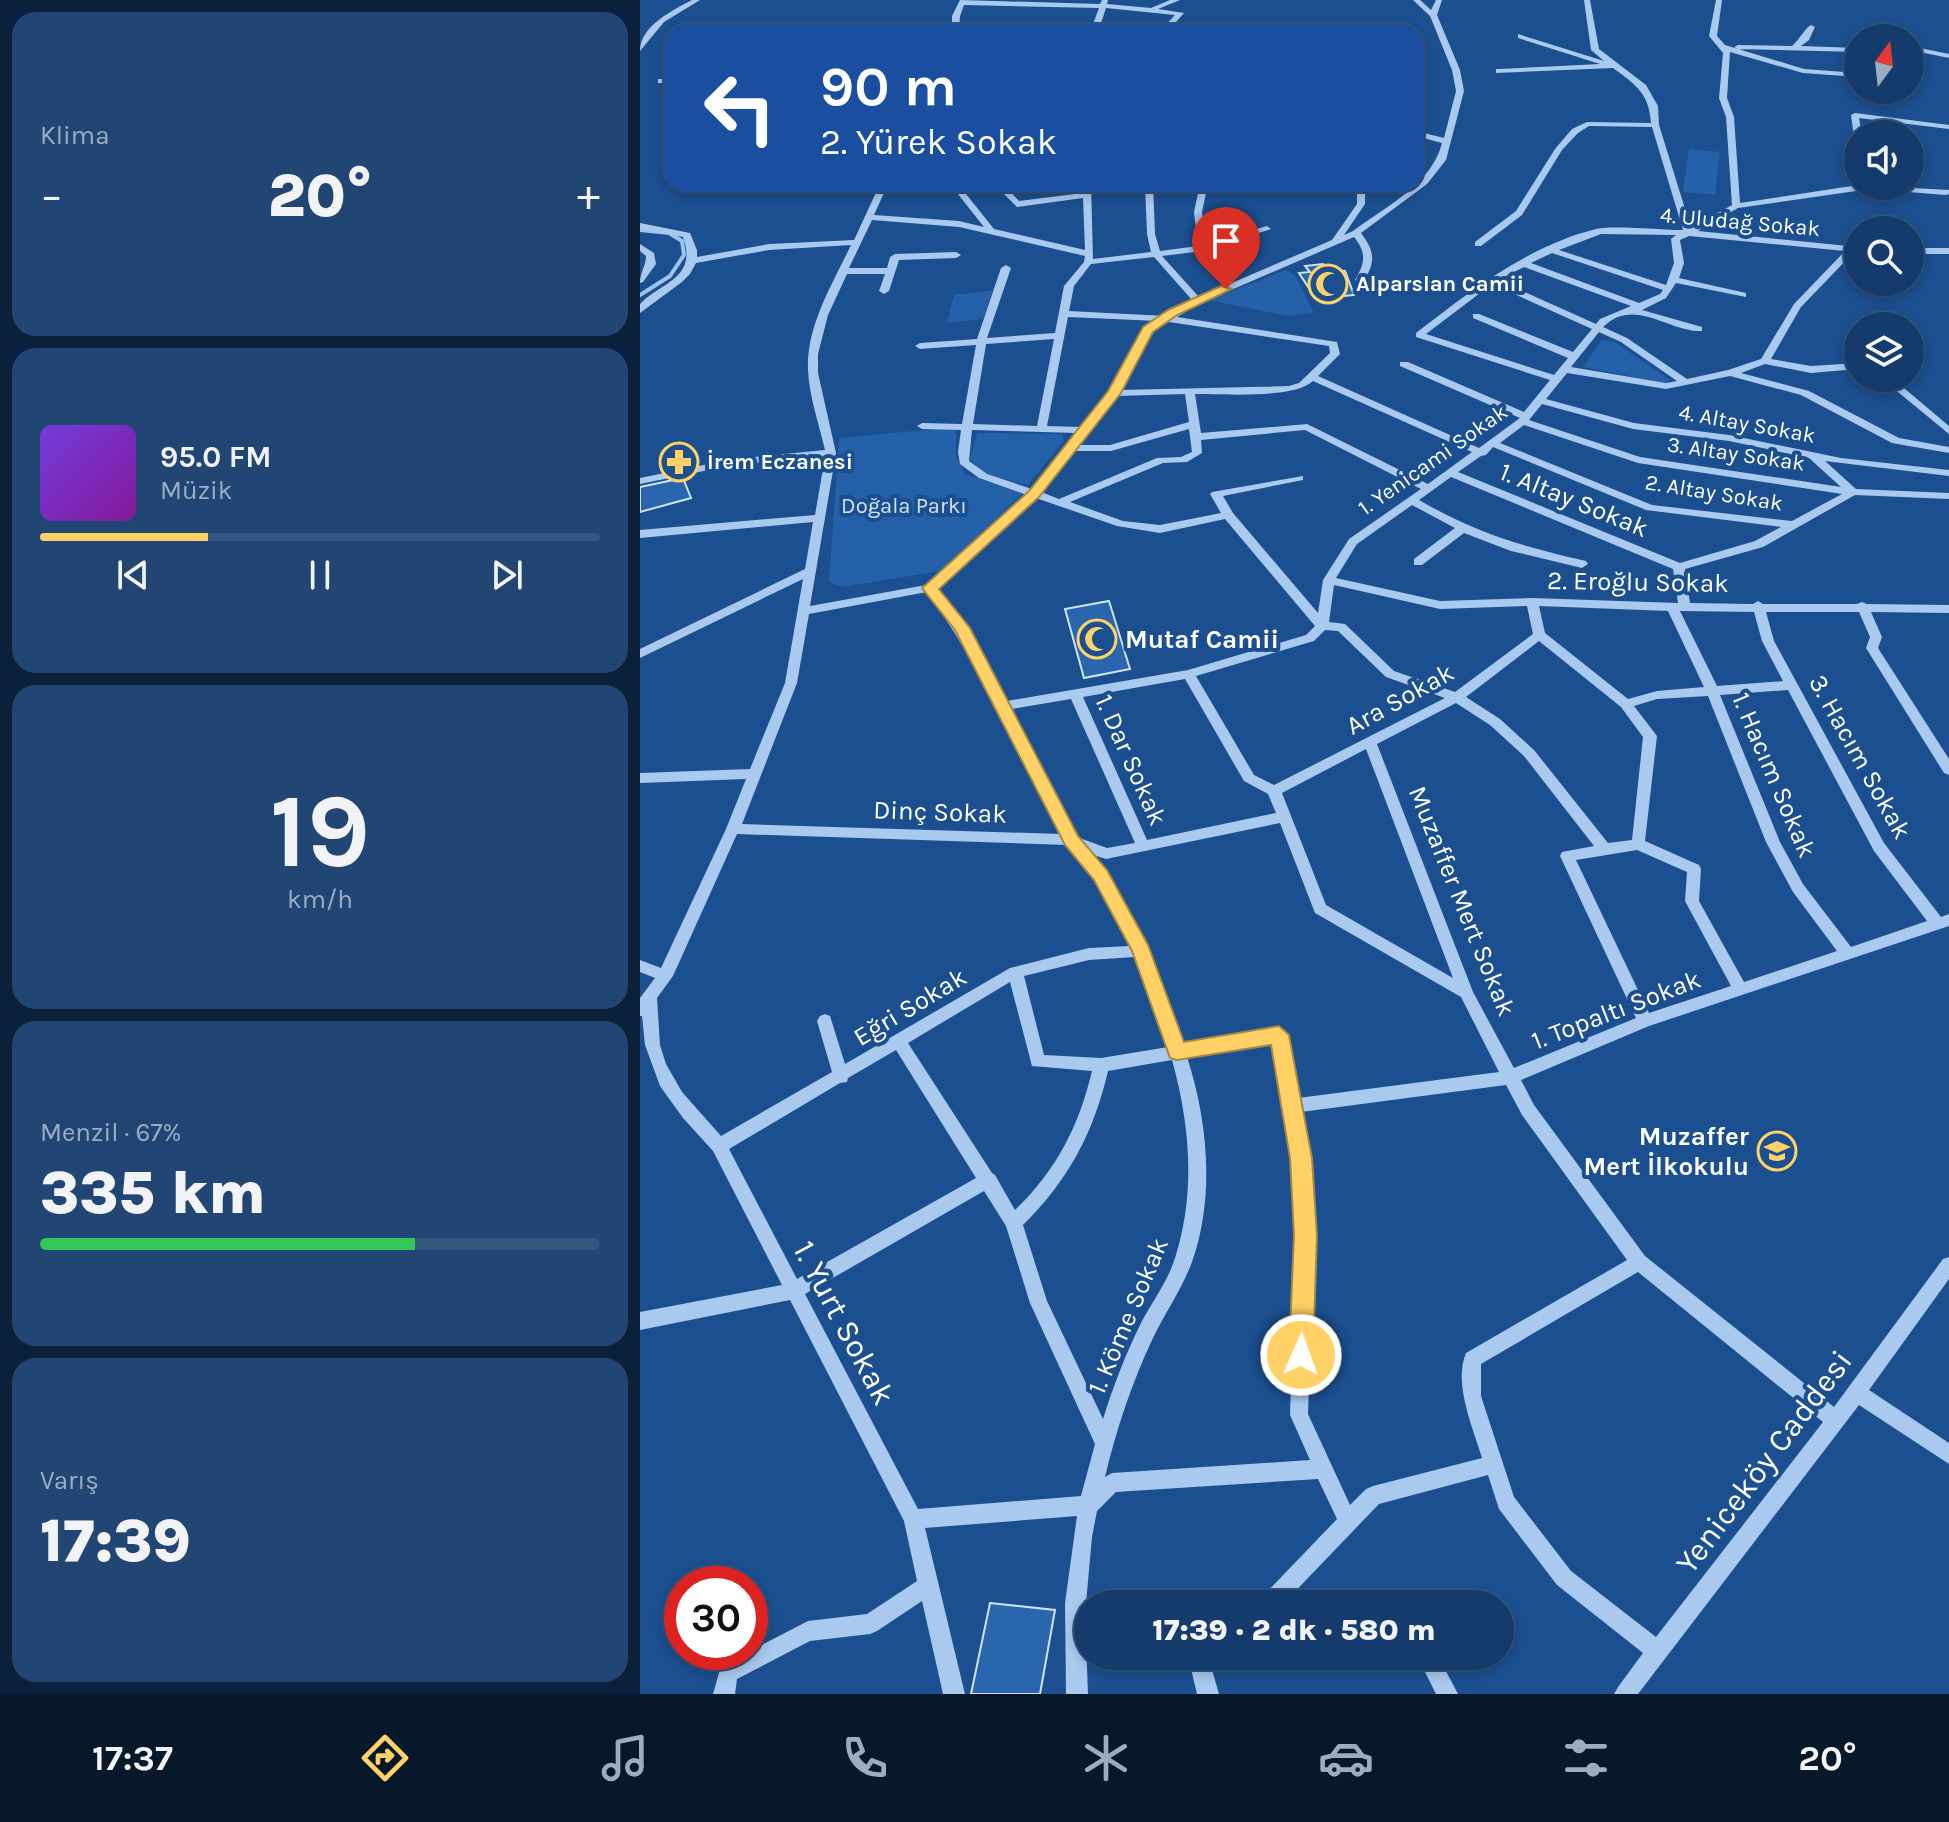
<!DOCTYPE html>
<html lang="tr">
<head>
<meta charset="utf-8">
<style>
  :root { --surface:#143b6b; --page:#214673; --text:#f1f3f6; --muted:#9dadc1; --line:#33557e; --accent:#ffd166 }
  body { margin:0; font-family:Karla,sans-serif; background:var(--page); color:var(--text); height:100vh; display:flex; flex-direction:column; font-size:30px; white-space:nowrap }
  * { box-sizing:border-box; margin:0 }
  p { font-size:26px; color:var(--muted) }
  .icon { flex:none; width:44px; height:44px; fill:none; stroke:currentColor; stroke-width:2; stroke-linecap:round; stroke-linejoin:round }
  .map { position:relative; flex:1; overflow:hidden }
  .side { display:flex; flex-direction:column; gap:12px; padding:12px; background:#0b203b; width:640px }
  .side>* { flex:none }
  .hud { position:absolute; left:24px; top:24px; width:760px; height:168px; border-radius:24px; box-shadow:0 4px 12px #0003,0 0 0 2px var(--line); background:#1a4fa0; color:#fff; overflow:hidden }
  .needle { width:52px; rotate:15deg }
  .buttons { position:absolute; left:1204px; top:24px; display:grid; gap:16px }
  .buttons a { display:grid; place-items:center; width:80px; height:80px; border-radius:50%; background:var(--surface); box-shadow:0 4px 12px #0003,0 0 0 2px var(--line); font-size:40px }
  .speed { position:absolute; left:24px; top:1566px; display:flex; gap:16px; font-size:40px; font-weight:700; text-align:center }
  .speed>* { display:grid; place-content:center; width:104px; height:104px; border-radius:50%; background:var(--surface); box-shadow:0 4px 12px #0003,0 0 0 2px var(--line); line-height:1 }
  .speed .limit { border:12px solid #d22; background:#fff; color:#111 }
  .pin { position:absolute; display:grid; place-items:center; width:68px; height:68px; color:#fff; margin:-82px -34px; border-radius:50% 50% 50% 0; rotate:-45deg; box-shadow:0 0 8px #0007 }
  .pin .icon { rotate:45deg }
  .me { position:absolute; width:88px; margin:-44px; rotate:2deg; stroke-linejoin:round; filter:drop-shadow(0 0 6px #0008) }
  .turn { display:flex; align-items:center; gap:28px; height:168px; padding:0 24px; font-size:36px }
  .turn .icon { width:104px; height:104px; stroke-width:2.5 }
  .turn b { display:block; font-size:56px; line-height:68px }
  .big { font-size:60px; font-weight:800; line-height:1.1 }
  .side .card { flex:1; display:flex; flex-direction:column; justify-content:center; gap:12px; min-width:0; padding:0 28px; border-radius:24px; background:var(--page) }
  .side .dial { align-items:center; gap:0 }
  .dial b { font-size:104px; line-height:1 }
  .song { display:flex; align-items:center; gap:24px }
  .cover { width:96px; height:96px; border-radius:12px; background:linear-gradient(135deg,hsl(260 70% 55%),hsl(290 70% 35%)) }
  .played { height:8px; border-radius:4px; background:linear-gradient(90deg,var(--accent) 30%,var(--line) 30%) }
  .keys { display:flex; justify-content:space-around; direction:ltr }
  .heat { display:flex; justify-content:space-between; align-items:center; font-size:44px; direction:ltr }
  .charge { height:12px; border-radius:6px; background:linear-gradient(90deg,#34c759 67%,var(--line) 0) }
  .trip { position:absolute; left:434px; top:1590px; width:440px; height:80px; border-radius:40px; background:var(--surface); box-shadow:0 4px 12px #0003,0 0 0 2px var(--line); font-weight:800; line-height:80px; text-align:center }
  .tabs { display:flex; height:128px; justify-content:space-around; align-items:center; background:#08182b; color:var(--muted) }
  .tabs .icon { width:56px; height:56px }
  .tabs .active { color:var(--accent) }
  .tabs b { font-size:36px; color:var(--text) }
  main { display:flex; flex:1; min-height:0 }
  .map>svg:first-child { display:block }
  .green { fill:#2461a8 }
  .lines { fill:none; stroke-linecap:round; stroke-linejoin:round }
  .stream { stroke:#9cc4f0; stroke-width:4 }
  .building { fill:#2a66ad; stroke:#cfe3fa; stroke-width:2 }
  .minor { fill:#a9c9ee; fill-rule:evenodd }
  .route { fill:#ffd166; stroke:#a68842; stroke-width:2 }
  .labels { text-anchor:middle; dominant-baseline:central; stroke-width:8; stroke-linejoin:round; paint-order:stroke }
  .far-street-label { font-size:22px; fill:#fff; stroke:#1b4f8f }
  .far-poi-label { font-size:22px; font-weight:bold; fill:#fff; stroke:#1b4f8f; text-anchor:start }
  .far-park-label { font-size:22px; fill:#cfe3fa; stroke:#1b4f8f }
  .street-label { font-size:26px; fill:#fff; stroke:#1b4f8f }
  .poi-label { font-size:26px; font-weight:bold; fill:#fff; stroke:#1b4f8f; text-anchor:start }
  .near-street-label { font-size:32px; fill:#fff; stroke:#1b4f8f }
</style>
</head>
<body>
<main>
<section class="side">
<div class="card"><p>Klima</p>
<div class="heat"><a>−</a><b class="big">20°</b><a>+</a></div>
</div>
<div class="card">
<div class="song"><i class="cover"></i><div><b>95.0 FM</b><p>Müzik</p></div></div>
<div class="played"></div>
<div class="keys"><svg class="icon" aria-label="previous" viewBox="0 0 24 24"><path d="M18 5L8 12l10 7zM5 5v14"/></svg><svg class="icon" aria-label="pause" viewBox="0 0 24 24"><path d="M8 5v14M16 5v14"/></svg><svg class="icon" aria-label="next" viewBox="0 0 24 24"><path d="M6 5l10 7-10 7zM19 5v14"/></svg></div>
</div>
<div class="card dial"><b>19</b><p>km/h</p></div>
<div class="card"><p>Menzil · 67%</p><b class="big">335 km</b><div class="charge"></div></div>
<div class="card"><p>Varış</p><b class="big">17:39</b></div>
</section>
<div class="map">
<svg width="1309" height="1694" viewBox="0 0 1309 1694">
  <rect width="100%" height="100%" fill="#1b4f8f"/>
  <path class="green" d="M1049 149 1080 152 1075 195 1043 192Z
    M646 270 655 275 674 313 648 316 568 300Z
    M353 290 343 319 307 323 314 295Z
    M962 340 975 342 1030 380 1025 383 943 367Z
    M316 427V456L325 474 383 493 301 571 202 587 189 582 199 438Z
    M337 433 422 434 424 441 388 485 345 474 330 460Z"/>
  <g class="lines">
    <path class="stream" d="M0 230 29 233 42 241 44 255 30 276 0 295"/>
  </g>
  <path class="building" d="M683 264 690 270 705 271 714 295 676 299 659 273 670 272 665 266Z
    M43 478 51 498 0 512V487Z
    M469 601 490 669 444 678 425 609Z
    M350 1603 415 1610 400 1694H331Z"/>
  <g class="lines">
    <path class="minor" d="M52 0H60L24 22 0 51C0 26 33 10 52 0Z
      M320 0 460 4 462 0H468L467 4 511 8 530 0H540L518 9 544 13 527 32H519L535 15 466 8 458 32H450L459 8 324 5 320 16 319 32H311L312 29 280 32 312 24V16Z
      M773 0H780L791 10 796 0H802L797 15 820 70 824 91 806 160 787 184 721 233C734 250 736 261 725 279L731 284V288H725L715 280C725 263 727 253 714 237L561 303 537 317 697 342 700 354 678 376 839 448 880 418 760 366V362H768L884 412 910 380 776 337V333C830 291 888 246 956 229 975 225 1021 230 1043 230L1012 127 949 126 938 133 922 150 882 215 841 246H835V242L876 211 915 149 932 129 947 122 1011 123C1009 93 996 85 973 68L856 73V69H859L960 64 878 38V34L964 61 951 50 944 0H950L959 49 1006 85 1018 106 1019 125 1051 228 1092 205 1086 117 1079 98 1083 53 1069 36 1076 0H1082L1077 36 1085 45 1164 69 1218 73V77L1163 73 1090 52 1087 98 1094 117 1100 203 1218 185 1309 190V194L1306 195 1230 189 1098 208 1058 231 1218 247V253L1214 252 1161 307 1131 359 1171 366 1218 363V369L1171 373 1125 364 1101 373 1169 391 1259 438 1309 447V453L1252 443 1161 395 1090 376 1026 389 927 373 906 399 994 423 1089 435 1201 458 1309 470V476L1185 461 1216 489 1309 493V499L1215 495 1123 547 1045 569 1050 603 1113 604 1118 601 1123 604H1217L1222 602 1227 604 1309 605V613L1231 612 1242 637 1238 648 1309 759V775L1304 773 1226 648 1230 637 1219 612H1126L1134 641 1244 843 1301 917 1309 914V926L1009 1026 881 1080 894 1105 1005 1256 1194 1407 1303 1259 1309 1257V1279L1229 1390 1309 1443V1464L1219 1405 998 1694H974L978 1687 1003 1653 917 1585 859 1509 848 1475 739 1504 643 1604H619L622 1597 697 1519 678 1479 476 1492 457 1511 452 1537 445 1614 448 1694H426L425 1603 437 1516 285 1528 325 1694H303L282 1601 237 1631 230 1634 170 1641 97 1679 95 1694H73L81 1666 168 1621 227 1614 277 1581 264 1521 150 1300 0 1330V1312L142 1285 73 1151 43 1118 20 1086 5 1045 2 1016H0V998L15 978 0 972V960L21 968 86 829 106 779 0 783V773L110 769 145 683 163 579 0 658V649L165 569 173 522 0 538V530L175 515 185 457 93 465 0 484V478L93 459 185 450C179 424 169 396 168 370 166 326 193 283 211 245L129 250 56 263 50 274 42 282 0 313V304L5 299C30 280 56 274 43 237L0 229V223L50 233 57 250V257L129 244 214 240 240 184H248L234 215 319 221 344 227 310 184H318L354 229 445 250 443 198 377 207 354 184H363L379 201 443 193V184H451L453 259 511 252 507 234 505 184H513L515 234 520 251 558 246 554 212 560 184H568L562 212 567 244 627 226 631 229 563 251 522 256 559 297 692 240 717 204V187L721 184 725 187V204L704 235 713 231C745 207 792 184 802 143L776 136V131L804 138 816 91 812 70 790 16ZM232 220 319 227 445 256 444 262 424 286 415 333 347 338 371 268 366 265 361 268 337 339 280 343 275 346 280 349 336 345 322 424 282 423 277 426 282 429 321 430 318 452 320 464 339 478 387 495 286 585 170 606 196 453 178 373V354L188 315 207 274H245L239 291 244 294 249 291 259 260 316 258 321 255 316 252 255 254 250 257 247 268H209ZM961 234 1036 235 1031 239 1034 263 1026 285 919 250ZM1049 236 1205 251 1154 304 1121 359 1088 370 1047 379 987 338 963 327C994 296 1028 332 1062 331V327L1002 310 1026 298 1036 283 1106 297V293L1039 278 1044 263 1040 240ZM912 253 1023 290 1020 294 999 303 891 263ZM514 257 552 300 526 316 429 311 434 286 451 264ZM884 267 991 306 960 319 956 324 858 280ZM852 284 952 329 933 352 839 314H833V318L928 358 914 375 786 334ZM428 317 517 321 505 328 469 392 442 427 407 426ZM529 322 689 346 690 353 659 383 649 386 481 390 512 332ZM959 332 981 342 1037 381 1026 383 931 367ZM414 339 397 426 333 424 346 344ZM673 381 832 452 788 484 667 424 561 433 555 394C583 394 655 399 673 381ZM545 394 549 422 470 445H439L451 432 477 396ZM902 404 993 429 1089 441 1169 458 1201 487 1000 457 889 420ZM884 425 998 463 1202 494 1152 521 1012 505 860 443ZM549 429 552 452 541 457 517 458 419 499 401 492 433 451H471ZM332 430 437 433 392 489 347 474 329 461ZM665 430 781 489 709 539 683 580 678 613 593 513 583 496 663 480V476L572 492 570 494 581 513 520 525 483 521 430 502 523 463 547 462 562 453 561 440ZM853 447 1006 510 1141 527 1115 541 1040 563 818 472 841 456 846 455ZM811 477 1033 569 1038 603 892 598 800 601 696 578 717 544 772 505 815 528 774 559V565H782L824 533 871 551 942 568 948 564 946 561C881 546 838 534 779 500ZM396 498 477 526 520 533 585 519 675 626 666 635 548 670 367 701 335 644 297 589ZM694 585 800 609 887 606 893 634 815 692 754 671 705 624 689 622ZM287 592C342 668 379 752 421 834L102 824 157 683 169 614ZM899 606 1028 611 1064 687 1017 691 988 699 905 633ZM1040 611 1114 612 1122 641 1143 681 1077 686ZM685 630 698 631 746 677 805 698 634 785 614 775 556 676 674 641ZM899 641 981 707 1003 737 992 840 968 843 894 750 860 719 826 697ZM545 679 604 781 628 794 636 813 507 840 443 697ZM1148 690 1234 851 1287 921 1211 947 1163 884 1140 842 1080 695ZM1068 696 1126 842 1153 892 1197 951 1104 982 1059 901 1061 869 1059 865 1005 841 1017 736 994 706 1017 699ZM431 699 495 843 467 848 437 837 372 709ZM816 703 850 725 884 756 954 846 922 852 920 856 996 1018 874 1068 833 992 737 744ZM726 749 813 978 686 905 642 793ZM640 823 675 913 821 997 859 1072 658 1098 645 1030 639 1028 543 1044C524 986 491 900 450 854L466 859ZM97 834 427 845 457 883 489 946 449 948 370 968 205 1064 190 1016 185 1014 180 1016 177 1021 192 1072 81 1136 42 1092 26 1064 20 1045 17 998 33 976ZM997 850 1047 872 1045 901 1091 986 1009 1013 936 860ZM495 957 518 1013 528 1047 461 1058 404 1055 384 976 449 960ZM370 982 392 1066 452 1071C439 1126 416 1171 375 1210L355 1175 352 1173 268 1043ZM633 1043 653 1158 656 1235 650 1415 670 1460 472 1473 465 1477C476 1430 492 1382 513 1338 525 1313 542 1289 552 1262 575 1198 568 1121 547 1057ZM256 1050 336 1178 157 1279 89 1149 200 1083 207 1082 208 1078ZM532 1060C550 1124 556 1193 535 1258 528 1281 512 1302 501 1323 486 1353 473 1387 463 1419L407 1301 383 1225C428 1181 454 1132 468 1071ZM866 1085 882 1115 987 1260 826 1353C813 1383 833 1428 842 1458L733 1486 726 1489 710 1505 668 1414 674 1235 669 1158 661 1112ZM344 1191 366 1226 390 1303 455 1444 441 1496 278 1509 165 1294ZM998 1272 1183 1422 1016 1637 931 1571 874 1497 841 1396V1364Z
      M1171 25 1175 27 1169 40 1161 46 1218 48V52L1098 49 1094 47 1098 45 1152 46C1159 40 1166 27 1171 25Z
      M1270 46 1309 54V58L1270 50Z
      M18 79H32V83H18Z
      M1215 113 1309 125V129L1219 118 1222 134H1218V139L1214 137 1211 115Z
      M0 244 14 253 16 264 3 282 0 283C0 272 6 266 6 256L0 251Z
      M1270 248H1309V254H1270Z
      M1241 378H1252L1309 426V434Z
      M548 1656H568L579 1694H557Z
      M777 1656H798L818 1694H796Z"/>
  </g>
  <path class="route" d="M581 286 592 289 537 315 513 332 481 393 399 497 299 589 330 628 438 836 467 870 508 945 544 1042 639 1026 649 1035 672 1158 677 1235 673 1355 670 1364 661 1367 653 1364 649 1355 654 1235 650 1158 631 1045 537 1060 530 1058 492 951 454 880 425 845 315 630 282 588 389 491 468 391 503 327 528 310Z"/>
  <defs>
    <symbol id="mosque-ring" viewBox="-11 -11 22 22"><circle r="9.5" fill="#1b4f8f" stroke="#ffd166" stroke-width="1.5"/><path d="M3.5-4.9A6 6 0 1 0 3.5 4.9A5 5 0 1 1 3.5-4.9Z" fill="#ffd166"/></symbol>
    <symbol id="pharmacy-ring" viewBox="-11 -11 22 22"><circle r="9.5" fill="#1b4f8f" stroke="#ffd166" stroke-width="1.5"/><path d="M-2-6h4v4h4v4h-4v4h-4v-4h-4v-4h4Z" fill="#ffd166"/></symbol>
    <symbol id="school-ring" viewBox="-11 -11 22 22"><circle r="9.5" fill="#1b4f8f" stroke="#ffd166" stroke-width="1.5"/><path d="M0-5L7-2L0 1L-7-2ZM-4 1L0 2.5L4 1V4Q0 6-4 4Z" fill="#ffd166"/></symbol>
  </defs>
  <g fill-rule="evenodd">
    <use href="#mosque-ring" x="666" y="262" width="44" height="44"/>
    <use href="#pharmacy-ring" x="17" y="440" width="44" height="44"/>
    <use href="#mosque-ring" x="435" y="617" width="44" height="44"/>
    <use href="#school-ring" x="1115" y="1129" width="44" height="44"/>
  </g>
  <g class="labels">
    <g class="far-street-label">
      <text transform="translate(1100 222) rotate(5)">4. Uludağ Sokak</text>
      <text transform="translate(1107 424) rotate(10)">4. Altay Sokak</text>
      <text transform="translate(1096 454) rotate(8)">3. Altay Sokak</text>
      <text transform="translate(793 460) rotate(-35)">1. Yenicami Sokak</text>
      <text transform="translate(1074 493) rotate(9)">2. Altay Sokak</text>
    </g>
    <g class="far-poi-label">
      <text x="716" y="284">Alparslan Camii</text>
      <text x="67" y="462">İrem Eczanesi</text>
    </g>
    <g class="far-park-label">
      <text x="264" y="506">Doğala Parkı</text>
    </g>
    <g class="street-label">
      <text transform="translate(934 500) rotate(22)">1. Altay Sokak</text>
      <text transform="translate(998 582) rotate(1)">2. Eroğlu Sokak</text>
      <text transform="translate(760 699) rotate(-29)">Ara Sokak</text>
      <text transform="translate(1220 757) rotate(61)">3. Hacım Sokak</text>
      <text transform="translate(491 760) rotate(66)">1. Dar Sokak</text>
      <text transform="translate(1134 775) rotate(67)">1. Hacım Sokak</text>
      <text transform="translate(300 812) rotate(2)">Dinç Sokak</text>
      <text transform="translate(822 901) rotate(68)">Muzaffer Mert Sokak</text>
      <text transform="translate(270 1007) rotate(-31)">Eğri Sokak</text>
      <text transform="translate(976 1010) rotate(-21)">1. Topaltı Sokak</text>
      <text transform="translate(488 1316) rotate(-67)">1. Köme Sokak</text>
    </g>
    <g class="poi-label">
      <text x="485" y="639">Mutaf Camii</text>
      <text x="1109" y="1136" text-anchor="end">Muzaffer<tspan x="1109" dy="30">Mert İlkokulu</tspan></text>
    </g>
    <g class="near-street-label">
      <text transform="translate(204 1323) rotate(62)">1. Yurt Sokak</text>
      <text transform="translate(1124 1462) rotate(-53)">Yeniceköy Caddesi</text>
    </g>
  </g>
</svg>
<div class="buttons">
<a><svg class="needle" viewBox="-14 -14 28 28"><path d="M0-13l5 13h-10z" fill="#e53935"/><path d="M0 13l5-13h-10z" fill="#9dadc1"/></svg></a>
<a><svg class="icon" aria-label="sound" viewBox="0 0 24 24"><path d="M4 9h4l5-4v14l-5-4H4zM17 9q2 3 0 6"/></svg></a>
<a><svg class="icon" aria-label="search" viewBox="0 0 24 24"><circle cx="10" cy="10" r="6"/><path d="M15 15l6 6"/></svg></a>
<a><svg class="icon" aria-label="layers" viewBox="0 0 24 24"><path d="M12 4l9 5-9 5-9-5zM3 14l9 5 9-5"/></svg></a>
</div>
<div class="speed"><div class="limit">30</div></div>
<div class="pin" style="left:586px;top:289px;background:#d93025"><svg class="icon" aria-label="arrive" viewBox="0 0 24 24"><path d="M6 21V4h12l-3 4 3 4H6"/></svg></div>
<svg class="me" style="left:661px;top:1355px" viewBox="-20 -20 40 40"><circle r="17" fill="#ffd166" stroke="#fff" stroke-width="3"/><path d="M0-11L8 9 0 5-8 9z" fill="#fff"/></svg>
<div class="trip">17:39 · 2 dk · 580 m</div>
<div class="hud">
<div class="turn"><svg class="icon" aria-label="left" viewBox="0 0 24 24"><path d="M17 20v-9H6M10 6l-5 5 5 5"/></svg><div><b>90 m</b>2. Yürek Sokak</div></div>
</div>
</div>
</main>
<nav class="tabs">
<b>17:37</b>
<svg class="icon active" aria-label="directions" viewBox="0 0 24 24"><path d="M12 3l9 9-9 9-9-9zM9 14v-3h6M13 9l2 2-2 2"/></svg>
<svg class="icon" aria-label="music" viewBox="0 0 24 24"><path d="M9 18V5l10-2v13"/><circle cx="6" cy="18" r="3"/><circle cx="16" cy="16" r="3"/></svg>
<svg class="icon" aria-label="phone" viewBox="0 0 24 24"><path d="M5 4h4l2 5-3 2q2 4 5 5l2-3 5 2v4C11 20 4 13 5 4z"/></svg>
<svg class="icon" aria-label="climate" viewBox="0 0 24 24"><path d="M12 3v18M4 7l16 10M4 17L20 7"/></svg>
<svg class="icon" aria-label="car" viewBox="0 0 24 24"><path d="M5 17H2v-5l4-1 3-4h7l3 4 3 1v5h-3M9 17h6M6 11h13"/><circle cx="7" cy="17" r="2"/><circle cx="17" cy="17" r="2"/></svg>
<svg class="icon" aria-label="filters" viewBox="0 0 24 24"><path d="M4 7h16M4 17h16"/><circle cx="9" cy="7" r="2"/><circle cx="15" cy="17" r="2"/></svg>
<b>20°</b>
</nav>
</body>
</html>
